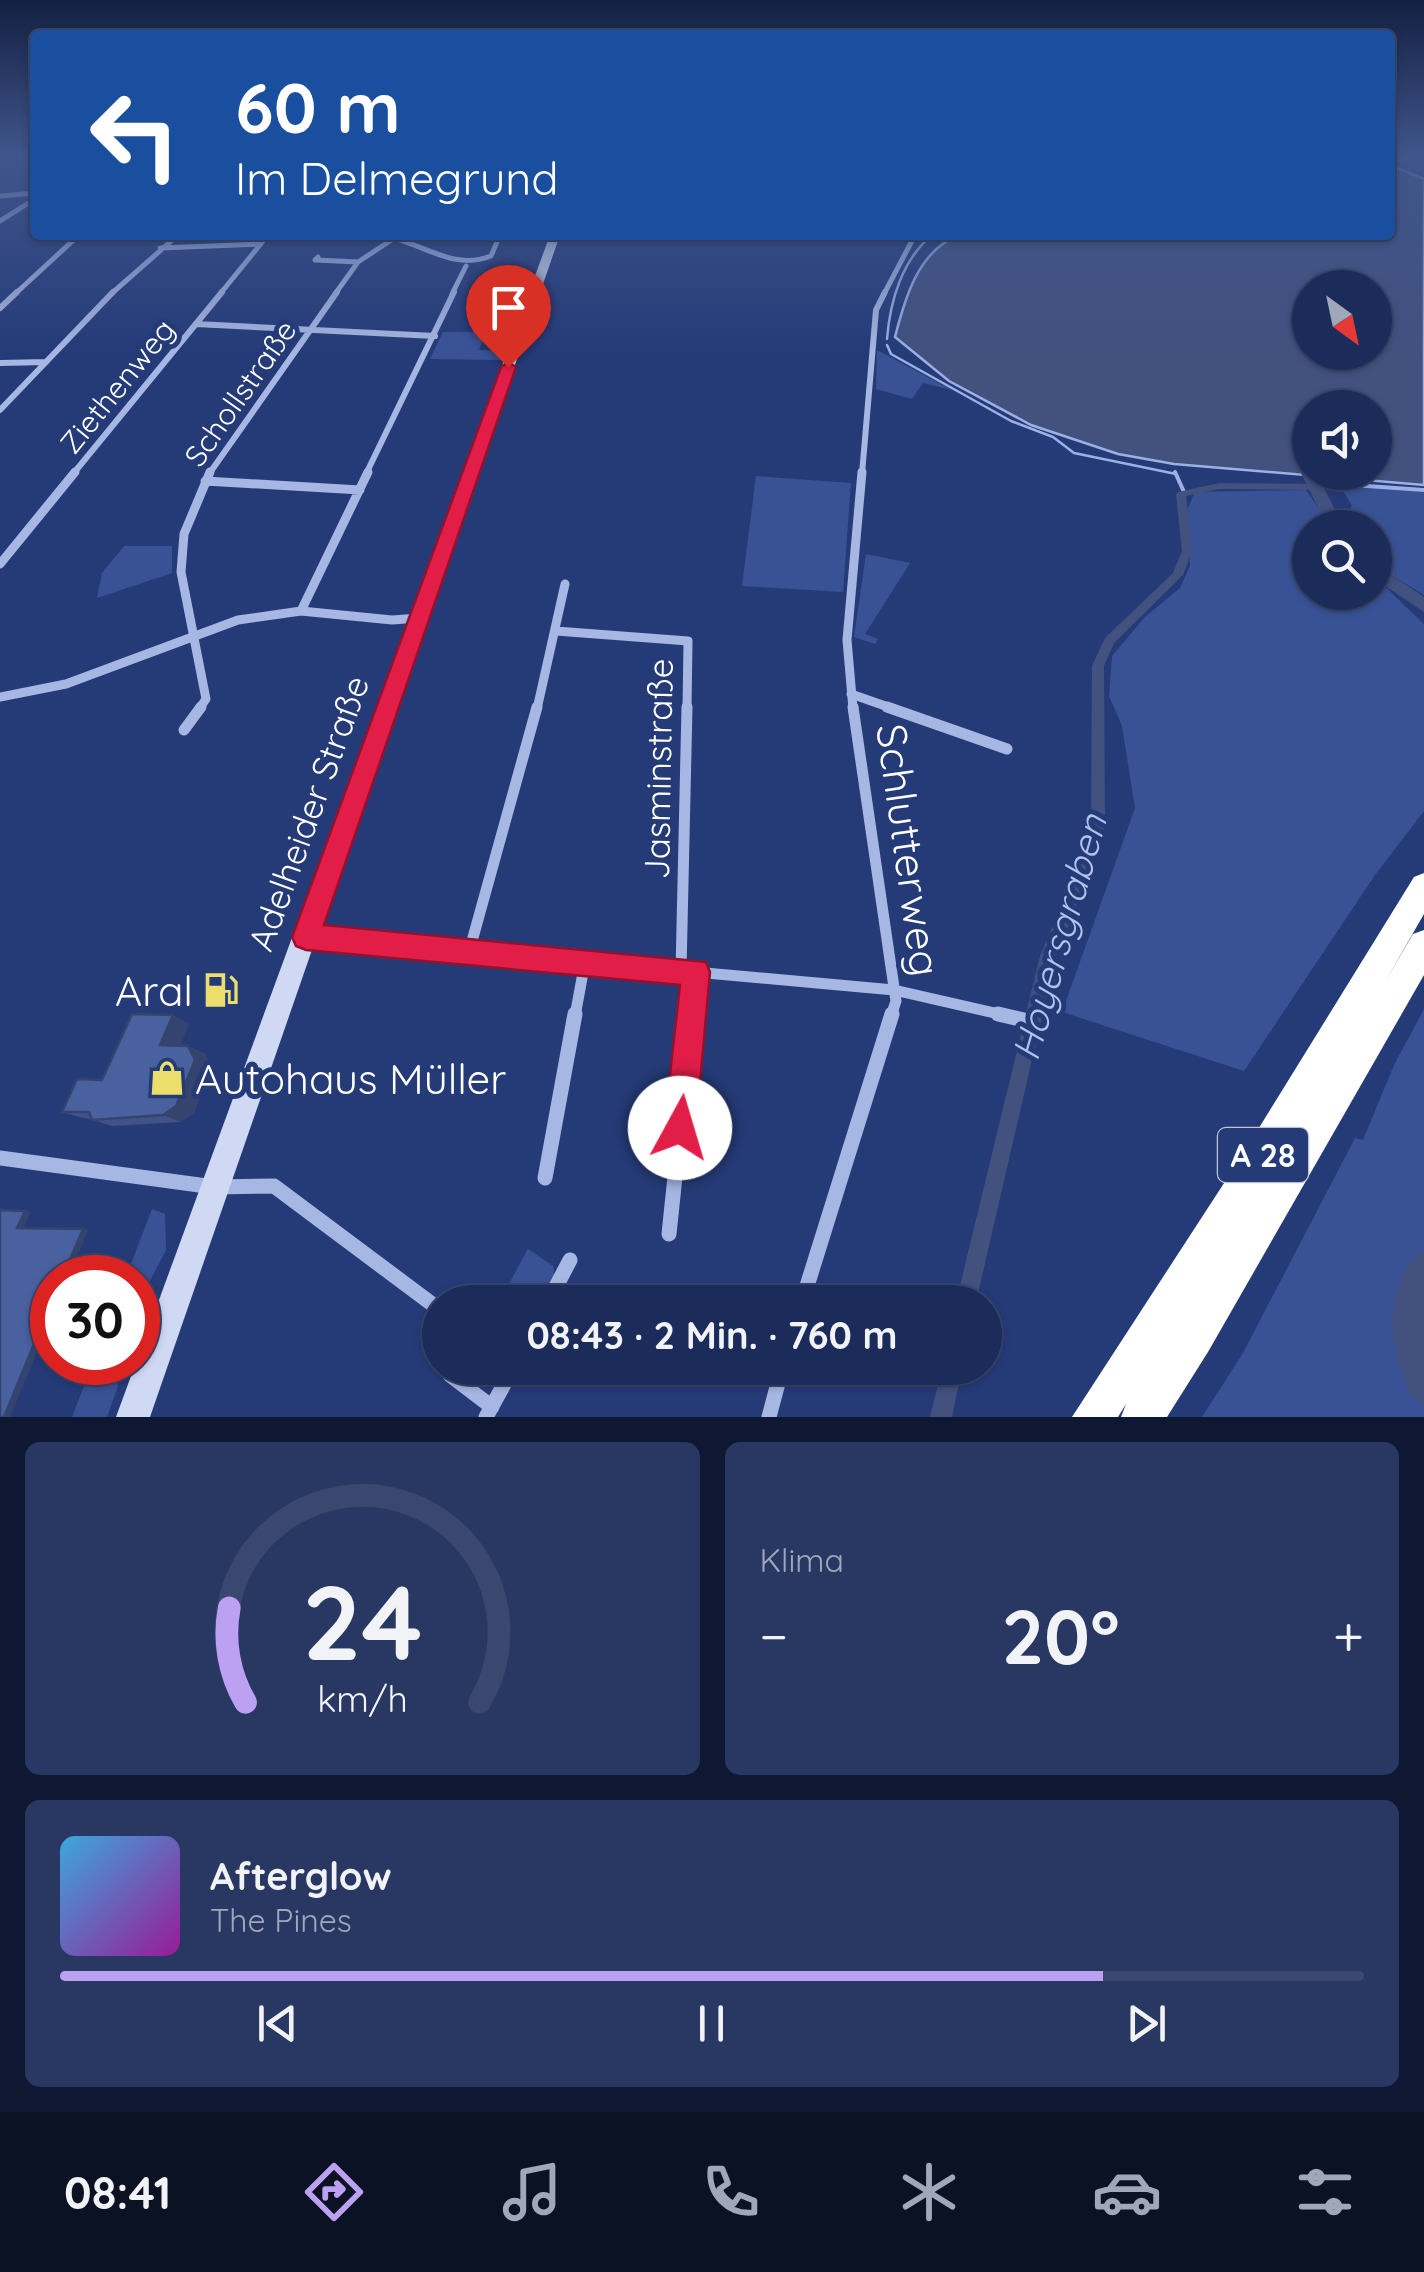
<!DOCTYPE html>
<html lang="de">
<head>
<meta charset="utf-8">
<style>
  :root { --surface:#1c2c5a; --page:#293863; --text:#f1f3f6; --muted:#a0a7bb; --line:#3a4870; --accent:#bca0f2 }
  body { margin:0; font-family:Quicksand,sans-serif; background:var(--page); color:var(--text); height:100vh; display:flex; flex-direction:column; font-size:38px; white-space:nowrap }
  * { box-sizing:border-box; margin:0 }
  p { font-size:32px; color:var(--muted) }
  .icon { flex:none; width:55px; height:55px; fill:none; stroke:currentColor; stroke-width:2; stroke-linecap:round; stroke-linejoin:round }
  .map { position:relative; height:1417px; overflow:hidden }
  .sheet { display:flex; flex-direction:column; gap:25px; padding:25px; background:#0f1832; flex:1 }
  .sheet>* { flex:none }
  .hud { position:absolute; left:30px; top:30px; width:1365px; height:210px; border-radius:10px; box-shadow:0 2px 8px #0004,0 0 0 2px var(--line); background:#1a4fa0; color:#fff; overflow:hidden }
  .needle { width:65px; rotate:147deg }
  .buttons { position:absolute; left:1292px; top:270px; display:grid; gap:20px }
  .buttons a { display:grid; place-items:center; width:100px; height:100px; border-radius:50%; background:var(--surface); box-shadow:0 2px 8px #0004,0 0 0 2px var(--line); font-size:50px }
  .speed { position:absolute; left:30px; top:1255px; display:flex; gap:20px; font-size:50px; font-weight:700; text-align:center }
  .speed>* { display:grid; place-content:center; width:130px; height:130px; border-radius:50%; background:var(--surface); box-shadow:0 2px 8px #0004,0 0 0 2px var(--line); line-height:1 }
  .speed .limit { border:15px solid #d22; background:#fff; color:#111 }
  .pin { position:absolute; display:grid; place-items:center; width:85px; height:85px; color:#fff; margin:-102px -42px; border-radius:50% 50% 50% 0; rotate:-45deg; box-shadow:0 0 10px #0007 }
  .pin .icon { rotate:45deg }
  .me { position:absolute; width:110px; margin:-55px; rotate:6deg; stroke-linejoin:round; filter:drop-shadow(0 0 8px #0008) }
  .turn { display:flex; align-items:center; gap:35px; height:210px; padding:0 40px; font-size:45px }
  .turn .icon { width:130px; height:130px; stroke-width:2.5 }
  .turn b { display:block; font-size:70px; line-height:85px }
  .big { font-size:75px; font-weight:800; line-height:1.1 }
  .sheet .card { flex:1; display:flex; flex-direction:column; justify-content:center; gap:15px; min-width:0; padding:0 35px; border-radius:15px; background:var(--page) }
  .sheet .dial { align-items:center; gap:0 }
  .dial svg { height:260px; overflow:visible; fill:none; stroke:var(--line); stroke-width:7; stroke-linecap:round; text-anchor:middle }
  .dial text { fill:var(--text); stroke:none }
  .song { display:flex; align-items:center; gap:30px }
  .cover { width:120px; height:120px; border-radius:15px; background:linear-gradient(135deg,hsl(200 70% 55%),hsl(300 70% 35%)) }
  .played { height:10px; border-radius:5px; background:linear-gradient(90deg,var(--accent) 80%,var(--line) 80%) }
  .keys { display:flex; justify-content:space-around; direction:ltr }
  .heat { display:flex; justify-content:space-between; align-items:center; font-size:55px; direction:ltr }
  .sheet .tiles { flex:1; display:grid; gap:25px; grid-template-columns:1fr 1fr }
  .card:last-child { grid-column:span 2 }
  .trip { position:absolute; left:422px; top:1285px; width:580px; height:100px; border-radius:50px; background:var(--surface); box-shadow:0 2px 8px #0004,0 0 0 2px var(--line); font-weight:800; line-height:100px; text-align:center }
  .dock { display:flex; height:160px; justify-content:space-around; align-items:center; background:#0b1224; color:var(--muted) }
  .dock .icon { width:70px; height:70px }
  .dock .active { color:var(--accent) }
  .dock b { font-size:45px; color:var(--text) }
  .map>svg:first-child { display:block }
  .green { fill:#395295 }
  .water { fill:#42517e; stroke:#9bb0e4; stroke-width:2.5; fill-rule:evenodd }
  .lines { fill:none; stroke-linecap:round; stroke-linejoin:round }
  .stream-far1 { stroke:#9bb0e4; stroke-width:2.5 }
  .stream { stroke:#9bb0e4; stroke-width:4 }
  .canal { fill:#42517e; fill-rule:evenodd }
  .river { fill:#42517e; fill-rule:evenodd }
  .street-far4 { stroke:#a7b7e3; stroke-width:5 }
  .street-far3 { stroke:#a7b7e3; stroke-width:6 }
  .street-far2 { stroke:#a7b7e3; stroke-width:9 }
  .street-far1 { stroke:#a7b7e3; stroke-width:11 }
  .street { stroke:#a7b7e3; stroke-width:15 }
  .secondary { fill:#d0d9f3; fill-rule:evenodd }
  .highway { fill:#fff; fill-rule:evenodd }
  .wall { fill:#405389 }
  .shaded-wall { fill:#34446f }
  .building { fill:#4a619f; stroke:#34446f; stroke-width:2.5 }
  .route { fill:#e11d48; stroke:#92132f; stroke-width:2.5 }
  .labels { text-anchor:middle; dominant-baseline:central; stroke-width:10; stroke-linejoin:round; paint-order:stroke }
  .far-street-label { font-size:30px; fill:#fff; stroke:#253b78 }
  .shield { fill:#253b78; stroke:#bec4d6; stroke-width:2.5 }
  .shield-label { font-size:32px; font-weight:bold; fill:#fff }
  .street-label { font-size:35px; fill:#fff; stroke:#253b78 }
  .water-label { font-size:38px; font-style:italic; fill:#b2c2eb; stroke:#253b78 }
  .near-street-label { font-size:42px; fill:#fff; stroke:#253b78 }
  .near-poi-label { font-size:42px; fill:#fff; stroke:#253b78; text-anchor:end }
</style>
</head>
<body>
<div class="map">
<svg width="1424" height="1417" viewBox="0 0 1424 1417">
  <rect width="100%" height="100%" fill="#253b78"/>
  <path class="green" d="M443 332H486L479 350 507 351 504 360 430 359Z
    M877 350 952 390 923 383 912 399 876 389Z
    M756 476 851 483 843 592 742 586Z
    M1362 486 1424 492V595L1375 565V528L1340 526 1352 506 1343 490Z
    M1306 490 1331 527 1310 528V592H1375V577L1424 624V811L1375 875 1244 1071 1062 1012 1135 808 1122 726 1109 696 1112 656 1145 617 1180 588 1190 566 1187 510 1195 492Z
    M124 546H172V573L97 598 102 573Z
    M866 554 910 563 865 634 878 639 875 644 854 637Z
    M1424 1009V1417H1202L1243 1353 1355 1138 1363 1140 1394 1065Z
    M152 1209 165 1214 166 1250 138 1304V1278L126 1277Z
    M528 1249 553 1266 555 1276 542 1302H499Z
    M93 1363H113L118 1386 107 1417H72Z"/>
  <path class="water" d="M1390 165 1424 179V485L1174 464 1118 454 1031 425 949 381 895 337C905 298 918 251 959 235H1390ZM1310 288H1375V352H1310ZM1310 408H1375V472H1310Z"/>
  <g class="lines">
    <path class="stream-far1" d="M887 339C890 301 902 260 932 235
      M887 345 891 354 1011 421 1053 437 1074 453 1176 474"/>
    <path class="stream" d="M1175 472 1184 492
      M1339 484 1424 490"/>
    <path class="canal" d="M1219 483 1315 484 1320 487 1315 490 1219 489 1186 496 1192 551 1183 575 1114 643 1104 666 1105 825 1098 853 1056 956 976 1302H956L1040 956 1084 853 1091 825 1092 666 1105 638 1173 573 1182 551 1176 494 1178 492Z
      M942 1368H962L952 1417H930Z"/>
    <path class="river" d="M1393 156H1403L1424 167V174Z
      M1298 449 1305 453 1310 472H1316L1344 528H1328L1291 453Z
      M1375 564 1424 597V612L1375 579Z
      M1424 1251V1404L1412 1399C1396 1360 1384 1323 1400 1282 1406 1268 1410 1257 1424 1251Z"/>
    <path class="street-far4" d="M0 196 35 193
      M0 221 35 199
      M378 235C421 240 450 272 491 256L500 235
      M160 248 261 244
      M318 257 315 260 358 262
      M15 294 79 235
      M111 294 178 235
      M220 294 268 235
      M335 294 358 262 399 235
      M452 294 466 266
      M884 294 915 235"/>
    <path class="street-far3" d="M0 308 17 292
      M196 324 435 336
      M0 363 46 362
      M0 410 113 292
      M73 474 222 292
      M209 474 337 292
      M366 474 454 292
      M862 474 876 310 885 292"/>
    <path class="street-far2" d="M205 481 360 490
      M0 564 75 472
      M301 611 368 472
      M556 631 688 641 687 709
      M851 694 894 709
      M0 697 66 684 238 620 301 611 392 620 419 618
      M199 709 206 699 181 572 184 534 210 472
      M537 709 565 584
      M853 709 847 640 862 472"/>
    <path class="street-far1" d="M853 707 896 1001 891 1016
      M887 707 1007 749
      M184 730 201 707
      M307 937 894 990 1008 1016
      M469 952 537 707
      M681 971 687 707
      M575 1016 585 962
      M691 1016 696 972"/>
    <path class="street" d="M998 1014 1024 1020
      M0 1158 214 1187 274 1186 440 1310
      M545 1178 575 1014
      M669 1234 692 1014
      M548 1302 570 1260
      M802 1302 892 1014
      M452 1368 450 1375 492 1407
      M486 1417 513 1368
      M769 1417 782 1368"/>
    <path class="secondary" d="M550 235H560L150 1417H116Z"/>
    <path class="highway" d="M1424 873V914L1385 982 1413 934 1424 930V975L1208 1352 1167 1417H1121L1126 1404 1118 1417H1072L1241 1157 1414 877Z"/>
  </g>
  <path class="wall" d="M173 1015 189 1024 180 1045 188 1046 205 1054 211 1068 194 1113 181 1122 112 1126 91 1119 83 1118 62 1112 102 1080Z"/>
  <path class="shaded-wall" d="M173 1015 189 1024 177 1054 160 1045Z
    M188 1046 205 1054 211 1068 194 1113 181 1122 163 1115Z
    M25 1211 31 1212 23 1229 17 1228Z
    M83 1229 88 1230 68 1278H62Z
    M52 1300V1316L10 1417H4Z"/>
  <path class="building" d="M132 1014 173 1015 160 1045 188 1046 195 1060 176 1106 163 1115 92 1120 89 1112H62L77 1079 102 1080Z
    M0 1210 25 1211 17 1228 83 1229 62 1278H52V1300L4 1417H0Z"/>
  <linearGradient id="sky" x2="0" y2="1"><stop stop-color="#142042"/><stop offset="0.44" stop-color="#40558b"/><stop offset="1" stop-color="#40558b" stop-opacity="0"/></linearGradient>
  <rect width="1424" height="354" fill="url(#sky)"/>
  <path class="route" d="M508 362 516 367 324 925 706 962 710 972 696 1128 691 1140 680 1144 669 1140 664 1128 680 985 306 950 296 946 292 937 501 367Z"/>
  <defs>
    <symbol id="fuel-bare" viewBox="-9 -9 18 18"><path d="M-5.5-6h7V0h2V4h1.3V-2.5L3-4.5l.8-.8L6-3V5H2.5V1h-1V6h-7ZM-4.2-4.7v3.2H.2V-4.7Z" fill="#ecde6c" stroke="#253b78" stroke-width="2.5" paint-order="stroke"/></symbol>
    <symbol id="shop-bare" viewBox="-9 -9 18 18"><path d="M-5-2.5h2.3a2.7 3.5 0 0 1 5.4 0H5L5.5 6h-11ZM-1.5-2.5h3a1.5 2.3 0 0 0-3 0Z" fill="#ecde6c" stroke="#253b78" stroke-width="2.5" paint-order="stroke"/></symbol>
  </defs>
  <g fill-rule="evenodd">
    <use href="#fuel-bare" x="196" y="965" width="50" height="50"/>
    <use href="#shop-bare" x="142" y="1053" width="50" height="50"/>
  </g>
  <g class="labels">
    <g class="far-street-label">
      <text transform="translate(117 386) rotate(-51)">Ziethenweg</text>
      <text transform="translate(240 393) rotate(-55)">Schollstraße</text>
    </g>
    <rect class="shield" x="1218" y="1128" width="90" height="54" rx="8"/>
    <g class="shield-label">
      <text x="1263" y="1155">A 28</text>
    </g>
    <g class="street-label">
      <text transform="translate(658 769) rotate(-89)">Jasminstraße</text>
      <text transform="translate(308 813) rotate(-70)">Adelheider Straße</text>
    </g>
    <g class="water-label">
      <text transform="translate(1059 937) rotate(-74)">Hoyersgraben</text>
    </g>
    <g class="near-street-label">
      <text transform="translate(909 850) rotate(82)">Schlutterweg</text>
    </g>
    <g class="near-poi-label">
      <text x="193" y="990">Aral</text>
      <text x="195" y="1078" text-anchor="start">Autohaus Müller</text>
    </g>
  </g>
</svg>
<div class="buttons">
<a><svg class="needle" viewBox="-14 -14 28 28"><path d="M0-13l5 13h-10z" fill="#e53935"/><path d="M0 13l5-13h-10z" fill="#a0a7bb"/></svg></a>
<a><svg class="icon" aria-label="sound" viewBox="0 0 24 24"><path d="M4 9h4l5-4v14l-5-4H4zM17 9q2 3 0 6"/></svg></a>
<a><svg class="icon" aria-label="search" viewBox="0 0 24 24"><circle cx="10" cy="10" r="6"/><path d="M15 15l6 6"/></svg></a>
</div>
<div class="speed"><div class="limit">30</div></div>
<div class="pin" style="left:508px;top:367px;background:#d93025"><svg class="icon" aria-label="arrive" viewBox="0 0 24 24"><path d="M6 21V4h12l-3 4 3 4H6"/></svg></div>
<svg class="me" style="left:680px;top:1128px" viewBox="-20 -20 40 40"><circle r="19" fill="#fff"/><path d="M0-13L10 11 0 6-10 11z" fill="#e11d48"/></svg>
<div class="trip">08:43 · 2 Min. · 760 m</div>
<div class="hud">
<div class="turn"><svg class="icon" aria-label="left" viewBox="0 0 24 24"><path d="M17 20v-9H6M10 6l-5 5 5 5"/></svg><div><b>60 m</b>Im Delmegrund</div></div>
</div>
</div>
<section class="sheet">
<div class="tiles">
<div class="card dial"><svg viewBox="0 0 100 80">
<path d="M14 69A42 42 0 1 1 86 69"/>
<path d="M14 69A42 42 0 0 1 9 40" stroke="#bca0f2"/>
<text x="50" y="56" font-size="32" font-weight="700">24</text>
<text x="50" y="72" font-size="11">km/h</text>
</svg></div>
<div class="card"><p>Klima</p>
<div class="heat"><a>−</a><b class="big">20°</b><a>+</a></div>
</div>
<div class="card">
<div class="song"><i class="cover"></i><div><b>Afterglow</b><p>The Pines</p></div></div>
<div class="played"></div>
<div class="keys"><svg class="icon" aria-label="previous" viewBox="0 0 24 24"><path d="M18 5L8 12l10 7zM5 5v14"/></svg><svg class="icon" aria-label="pause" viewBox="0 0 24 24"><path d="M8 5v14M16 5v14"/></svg><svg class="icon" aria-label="next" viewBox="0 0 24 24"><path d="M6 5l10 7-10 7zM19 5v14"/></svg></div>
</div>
</div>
</section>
<nav class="dock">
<b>08:41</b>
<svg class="icon active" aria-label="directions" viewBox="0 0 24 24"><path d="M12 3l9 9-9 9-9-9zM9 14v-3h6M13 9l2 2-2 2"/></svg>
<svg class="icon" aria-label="music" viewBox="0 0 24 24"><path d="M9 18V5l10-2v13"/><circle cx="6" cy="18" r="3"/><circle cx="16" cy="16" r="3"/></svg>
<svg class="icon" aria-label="phone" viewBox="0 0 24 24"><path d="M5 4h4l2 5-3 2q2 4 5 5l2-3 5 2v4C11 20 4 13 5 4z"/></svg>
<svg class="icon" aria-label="climate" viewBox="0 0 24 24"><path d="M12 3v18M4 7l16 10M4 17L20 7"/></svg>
<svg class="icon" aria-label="car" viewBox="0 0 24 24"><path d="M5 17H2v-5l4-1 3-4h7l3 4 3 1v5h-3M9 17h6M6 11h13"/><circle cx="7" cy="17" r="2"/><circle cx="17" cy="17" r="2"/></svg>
<svg class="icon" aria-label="filters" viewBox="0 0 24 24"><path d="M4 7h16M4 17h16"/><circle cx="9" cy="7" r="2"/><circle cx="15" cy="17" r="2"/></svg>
</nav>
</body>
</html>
